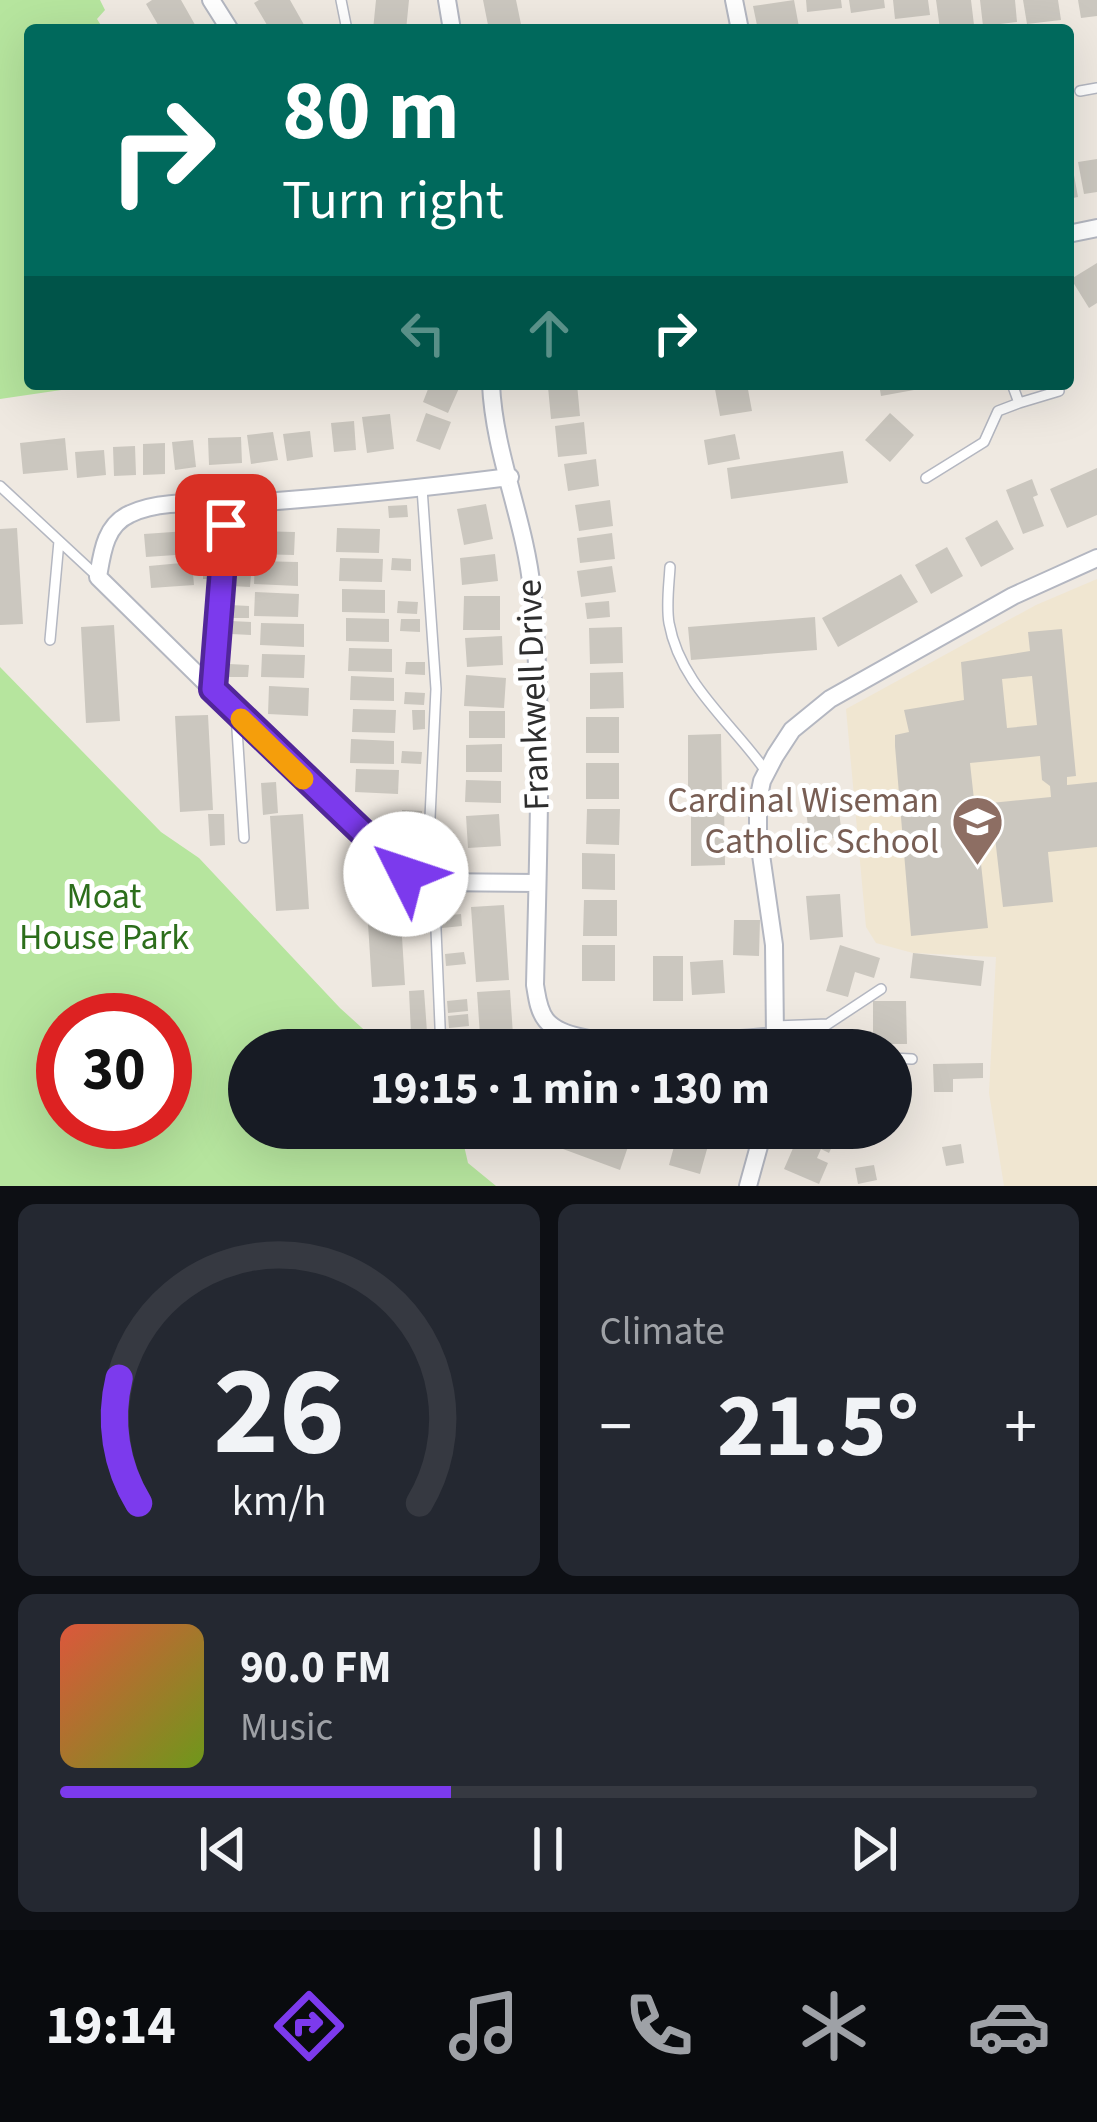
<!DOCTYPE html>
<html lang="en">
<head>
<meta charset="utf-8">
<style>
  :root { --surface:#171b24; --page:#242831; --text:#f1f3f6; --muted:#9ea1a6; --line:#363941; --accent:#7c3aed }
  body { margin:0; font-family:"Source Sans 3",sans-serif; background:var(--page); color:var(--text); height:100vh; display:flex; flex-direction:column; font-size:45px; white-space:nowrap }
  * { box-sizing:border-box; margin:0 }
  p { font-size:39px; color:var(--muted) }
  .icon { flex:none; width:66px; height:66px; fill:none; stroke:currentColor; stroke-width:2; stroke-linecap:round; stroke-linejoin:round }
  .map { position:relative; height:1186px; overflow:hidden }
  .drawer { display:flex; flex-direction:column; gap:18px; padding:18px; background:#0d0f14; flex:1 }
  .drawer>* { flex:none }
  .banner { position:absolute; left:24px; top:24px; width:1050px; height:366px; border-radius:12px; box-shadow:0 12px 48px #0002; background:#00695c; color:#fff; overflow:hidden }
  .speed { position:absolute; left:36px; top:993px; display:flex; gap:24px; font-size:60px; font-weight:700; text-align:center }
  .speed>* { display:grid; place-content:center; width:156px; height:156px; border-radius:50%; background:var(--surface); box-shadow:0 12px 48px #0002; line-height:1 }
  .speed .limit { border:18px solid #d22; background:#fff; color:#111 }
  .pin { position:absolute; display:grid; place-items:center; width:102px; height:102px; color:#fff; margin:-51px; border-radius:24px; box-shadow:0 6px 18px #0006 }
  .me { position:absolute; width:132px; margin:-66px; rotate:311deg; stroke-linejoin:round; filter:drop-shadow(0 0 9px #0008) }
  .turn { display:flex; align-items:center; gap:42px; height:252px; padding:0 60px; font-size:54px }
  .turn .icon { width:156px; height:156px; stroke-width:2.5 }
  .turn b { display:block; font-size:84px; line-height:102px }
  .lanes { display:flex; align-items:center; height:114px; padding:0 60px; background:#0003; justify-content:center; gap:60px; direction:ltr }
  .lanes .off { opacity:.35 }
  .big { font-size:90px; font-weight:700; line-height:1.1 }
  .drawer .card { flex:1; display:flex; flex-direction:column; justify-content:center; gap:18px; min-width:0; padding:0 42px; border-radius:18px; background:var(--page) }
  .drawer .dial { align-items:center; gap:0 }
  .dial svg { height:312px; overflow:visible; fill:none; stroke:var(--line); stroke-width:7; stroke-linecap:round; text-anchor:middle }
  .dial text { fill:var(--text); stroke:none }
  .song { display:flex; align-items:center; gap:36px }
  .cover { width:144px; height:144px; border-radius:18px; background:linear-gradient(135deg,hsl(10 70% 55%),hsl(80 70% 35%)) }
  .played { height:12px; border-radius:6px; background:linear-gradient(90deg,var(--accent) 40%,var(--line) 40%) }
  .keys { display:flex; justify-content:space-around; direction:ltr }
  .heat { display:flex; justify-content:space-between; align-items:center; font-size:66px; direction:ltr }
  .drawer .tiles { flex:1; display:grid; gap:18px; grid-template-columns:1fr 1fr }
  .card:last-child { grid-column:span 2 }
  .trip { position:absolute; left:228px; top:1029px; width:684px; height:120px; border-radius:60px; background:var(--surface); box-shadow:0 12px 48px #0002; font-weight:700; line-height:120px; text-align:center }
  .menu { display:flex; height:192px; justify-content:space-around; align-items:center; background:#090b0e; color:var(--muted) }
  .menu .icon { width:84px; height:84px }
  .menu .on { color:var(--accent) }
  .menu b { font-size:54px; color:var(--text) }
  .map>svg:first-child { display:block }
  .education { fill:#f0e6d1 }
  .green { fill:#b6e59e; fill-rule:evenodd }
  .building { fill:#cbc7bf; fill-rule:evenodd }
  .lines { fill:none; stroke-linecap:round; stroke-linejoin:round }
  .lane-casing { stroke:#b4b7c1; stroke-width:12 }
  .street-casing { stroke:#b4b7c1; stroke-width:20 }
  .lane { stroke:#fff; stroke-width:9 }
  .street { stroke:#fff; stroke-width:16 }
  .route-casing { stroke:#51269a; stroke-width:30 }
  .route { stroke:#7c3aed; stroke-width:21 }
  .slow { stroke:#f59e0b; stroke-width:21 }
  .labels { text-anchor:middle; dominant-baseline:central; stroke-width:10; stroke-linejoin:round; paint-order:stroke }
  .street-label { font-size:36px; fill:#2e2e2e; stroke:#fff }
  .education-label { font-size:36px; fill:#785e54; stroke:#fff; text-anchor:end }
  .park-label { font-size:36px; fill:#2c6e1b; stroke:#fff }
</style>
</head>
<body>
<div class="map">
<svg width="1097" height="1186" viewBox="0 0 1097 1186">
  <rect width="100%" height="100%" fill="#efe9e1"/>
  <path class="education" d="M1097 579V1186H1004L989 1093 996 957 913 953 876 943 866 927 846 709 1036 605Z"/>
  <path class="green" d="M0 0H100L105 10 97 19 104 30H30V384H102L0 399Z
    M0 667 161 832 199 858 340 1008 372 1037 397 1050H249V1128H460L468 1163 496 1186H0ZM165 1020V1122H63V1020Z"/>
  <path class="building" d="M152 0H181L198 30H161L146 4Z
    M259 0H290L307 30H270L254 3Z
    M376 0H409L406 30H373Z
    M483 0H516L522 29 489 30Z
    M794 0 799 27 758 30 753 6Z
    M806 0H841L842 8 807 12Z
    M849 0H884L885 8 851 13Z
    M893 0H928L930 15 895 19Z
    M936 0H971L974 25 940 29Z
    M980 0H1015L1017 22 983 26Z
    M1023 0H1058L1061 20 1027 24Z
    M1078 0H1097V16L1081 18Z
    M1097 159V192L1084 194 1078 162Z
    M1072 164 1078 197 1068 199V165Z
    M1097 263V303L1089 308 1071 279Z
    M430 384 460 386 448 413 423 402Z
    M577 384 580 416 551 419 548 387Z
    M714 384H747L752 411 720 416Z
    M879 384H913L914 390 881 396Z
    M426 413 451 422 440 450 416 441Z
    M890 413 914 435 890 462 865 440Z
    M390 414 394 449 367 453 362 417Z
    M354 421 356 450 334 452 331 423Z
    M584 422 587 454 558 457 555 426Z
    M310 431 313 457 287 461 283 434Z
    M273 432 278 460 251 464 247 435Z
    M735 434 740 459 708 465 704 440Z
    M241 437 242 463 209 465 208 438Z
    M65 438 68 470 23 474 20 443Z
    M193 440 196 467 175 470 172 442Z
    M165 443V474L143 475V444Z
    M135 446 136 475 114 476 113 447Z
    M104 450 106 475 77 478 75 452Z
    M843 451 848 483 731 499 727 468Z
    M596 459 599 486 568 491 564 464Z
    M1097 468V515L1067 528 1050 489Z
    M1032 479 1038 495 1033 497 1044 526 1023 534 1006 490Z
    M610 500 613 526 579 531 575 505Z
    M486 504 493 539 464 545 457 509Z
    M407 505 408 517 389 518 388 506Z
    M997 520 1014 549 981 567 965 538Z
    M17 528 23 624 0 625V529Z
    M337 528 380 529 379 553 336 552Z
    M187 531 190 554 146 557 144 534Z
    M251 531 295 532 294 555 251 554Z
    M612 533 615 559 580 563 577 538Z
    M203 534H215V554H203Z
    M947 547 963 576 931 594 915 565Z
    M495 554 498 581 462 585 460 558Z
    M340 558 383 559 382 582 339 581Z
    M392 558 411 559V571L391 570Z
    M203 559 215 560 216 579H203Z
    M255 561 298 562V586L254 584Z
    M192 562 194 585 151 588 149 566Z
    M612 566 616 592 581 597 577 571Z
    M231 574 251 575 250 587 231 586Z
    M901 574 918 602 838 647 822 618Z
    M342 589 385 590V613L342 612Z
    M255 592 299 594 298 617 254 616Z
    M464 596H500V630H463Z
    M398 601 418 602 417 614 397 613Z
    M609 601 610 617 587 619 585 603Z
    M230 605 249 606V618H229Z
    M815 617 817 650 691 660 688 627Z
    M346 618 389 619V642L346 641Z
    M401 619H420V632L400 631Z
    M231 621 251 622V635L231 634Z
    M261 623 304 624V647L260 645Z
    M114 625 120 721 86 723 81 627Z
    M622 627 623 663 590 664 589 628Z
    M1062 629 1076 776 1067 777V785L1097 782V847L1048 852 1053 902 1003 907 991 803 1051 797 1050 786 1042 780 1040 756 970 763 988 928 911 936 895 746V735L909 732 904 710 964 700 961 662 1030 651 1028 632ZM1032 676 1037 725 1007 728 1002 679Z
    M502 636 503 665 467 667 465 638Z
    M349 648 392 649V672L348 671Z
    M262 654 305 655 304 678 261 677Z
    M406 662H425V675L405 674Z
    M229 664 249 665 248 677H229Z
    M623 672 624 708 590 709V673Z
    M466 675 506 678 504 708 464 706Z
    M351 676 394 678V701L350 700Z
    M269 686 309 688 308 716 268 714Z
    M405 692 425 693 424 705 404 704Z
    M353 709 396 710 395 733 352 732Z
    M412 710H425V729L413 730Z
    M469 711H505V738H469Z
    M208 715 213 810 180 812 175 716Z
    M586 717H619V753H586Z
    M721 734 722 796 688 797V735Z
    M351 739 394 741V764L350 763Z
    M502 744V772H466V745Z
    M402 751 422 752 421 764 401 763Z
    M586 763H619V799H586Z
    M356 769 399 770 398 794 355 792Z
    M466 780 501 781V803L465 802Z
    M276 782 278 813 263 815 261 783Z
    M837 793 842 837 810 841 804 796Z
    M691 804H724L725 865 691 866Z
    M587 809H620L619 845 586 844Z
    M402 810 422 811 421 823H402Z
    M208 814H224L225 845 210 846Z
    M303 814 309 909 276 911 270 816Z
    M499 814 501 846 468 848 466 816Z
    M582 853 615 854V890L582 889Z
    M399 889 405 985 372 987 366 892Z
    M840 894 843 937 810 940 806 896Z
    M584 900H617V936H583Z
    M504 905 509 980 476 982 471 907Z
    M461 914 462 926 442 928 441 916Z
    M734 920H760L759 956 733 955Z
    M582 945H615V981H582Z
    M840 945 880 958 874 978 855 972 848 997 826 991Z
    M464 952 466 964 446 966 445 954Z
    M913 953 984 961 981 986 910 978Z
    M653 956H683V1001H653Z
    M723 960 725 993 692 995 690 962Z
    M424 990 427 1032 411 1033 409 991Z
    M510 990 514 1050H481L477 992Z
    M467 999 468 1011 448 1013 447 1001Z
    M873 1001H906L907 1044H873Z
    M468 1014 469 1026 449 1028 448 1016Z
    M469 1038 470 1050H451L449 1039Z
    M983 1063V1078L953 1079V1092H934L933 1064Z
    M891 1074 902 1107 891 1111Z
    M527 1128H601L631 1138 620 1170 525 1135Z
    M679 1128H713L700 1174 669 1165Z
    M794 1128H820L837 1136 829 1153 821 1149 817 1158 828 1163 819 1184 784 1169 797 1139 791 1135Z
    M961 1144 964 1163 946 1166 942 1147Z
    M874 1165 877 1180 858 1184 855 1168Z"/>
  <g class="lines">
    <defs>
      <path id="lane" d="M341 0 347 30
        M1080 91 1097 88
        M1019 403 1059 391
        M926 478 984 442 998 411 1019 403 1012 384
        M0 486 98 577
        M422 488 436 689 427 882
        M670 567C669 585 666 605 669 623 680 684 731 722 765 770
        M50 640 59 541
        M213 689 220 639 227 505
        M236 714 244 838
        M434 882 441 1050
        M775 1026 828 1024 881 989
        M821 1026 843 1050
        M891 1058 912 1059"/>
      <path id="street" d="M211 0 230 30
        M447 0 452 30
        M734 0 740 30
        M1068 234 1097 228
        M491 384C494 454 525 520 532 590 544 721 538 854 535 985 537 996 538 1010 546 1020 574 1056 730 1040 775 1036L774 945 758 834V801L762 781 775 756 792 730 830 699 1013 596 1097 558
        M510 477C423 488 337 497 250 503 212 506 166 497 130 514 105 525 102 553 98 577L332 807 406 874 427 882 537 883
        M748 1186 764 1128"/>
    </defs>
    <use href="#lane" class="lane-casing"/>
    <use href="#street" class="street-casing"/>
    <use href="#lane" class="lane"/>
    <use href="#street" class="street"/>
  </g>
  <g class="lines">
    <defs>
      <path id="route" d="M226 525 213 689 406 874"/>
    </defs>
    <use href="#route" class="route-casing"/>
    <use href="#route" class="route"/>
    <path class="slow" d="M241 719 303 779"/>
  </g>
  <defs>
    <symbol id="school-pin" viewBox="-11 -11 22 30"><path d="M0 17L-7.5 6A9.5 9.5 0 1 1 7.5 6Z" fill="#8d6e63" stroke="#fff"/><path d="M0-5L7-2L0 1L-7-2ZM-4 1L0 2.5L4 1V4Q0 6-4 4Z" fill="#fff"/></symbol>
  </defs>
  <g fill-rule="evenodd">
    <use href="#school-pin" x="948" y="792" width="59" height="81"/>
  </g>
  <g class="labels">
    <g class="street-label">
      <text transform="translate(533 695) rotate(-92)">Frankwell Drive</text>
    </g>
    <g class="education-label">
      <text x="939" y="800">Cardinal Wiseman<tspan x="939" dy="41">Catholic School</tspan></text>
    </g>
    <g class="park-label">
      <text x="104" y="896">Moat<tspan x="104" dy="41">House Park</tspan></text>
    </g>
  </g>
</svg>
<div class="speed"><div class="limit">30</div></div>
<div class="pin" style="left:226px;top:525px;background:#d93025"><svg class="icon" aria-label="arrive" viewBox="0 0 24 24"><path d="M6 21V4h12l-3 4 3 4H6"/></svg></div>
<svg class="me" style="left:406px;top:874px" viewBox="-20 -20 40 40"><circle r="19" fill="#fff"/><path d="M0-13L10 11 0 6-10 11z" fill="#7c3aed"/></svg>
<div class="trip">19:15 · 1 min · 130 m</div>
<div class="banner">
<div class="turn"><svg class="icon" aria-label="right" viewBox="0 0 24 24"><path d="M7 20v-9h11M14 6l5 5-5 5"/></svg><div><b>80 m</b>Turn right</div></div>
<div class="lanes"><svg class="icon off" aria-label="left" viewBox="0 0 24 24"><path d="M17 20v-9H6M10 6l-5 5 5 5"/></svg><svg class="icon off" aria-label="ahead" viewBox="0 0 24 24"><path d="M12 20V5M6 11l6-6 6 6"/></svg><svg class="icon" aria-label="right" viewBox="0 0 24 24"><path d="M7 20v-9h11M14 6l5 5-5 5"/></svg></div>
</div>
</div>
<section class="drawer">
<div class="tiles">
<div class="card dial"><svg viewBox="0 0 100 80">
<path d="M14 69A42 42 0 1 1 86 69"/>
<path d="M14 69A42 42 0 0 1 9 37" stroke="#7c3aed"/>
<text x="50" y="56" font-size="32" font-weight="700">26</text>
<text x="50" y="72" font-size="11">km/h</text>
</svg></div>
<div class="card"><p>Climate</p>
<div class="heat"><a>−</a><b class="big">21.5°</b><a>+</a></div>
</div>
<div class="card">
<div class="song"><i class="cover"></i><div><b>90.0 FM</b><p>Music</p></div></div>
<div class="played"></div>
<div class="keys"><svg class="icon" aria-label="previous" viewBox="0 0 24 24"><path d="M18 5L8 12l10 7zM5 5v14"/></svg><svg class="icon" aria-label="pause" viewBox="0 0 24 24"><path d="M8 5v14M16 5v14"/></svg><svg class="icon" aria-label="next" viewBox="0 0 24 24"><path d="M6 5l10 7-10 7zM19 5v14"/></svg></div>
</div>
</div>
</section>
<nav class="menu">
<b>19:14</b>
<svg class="icon on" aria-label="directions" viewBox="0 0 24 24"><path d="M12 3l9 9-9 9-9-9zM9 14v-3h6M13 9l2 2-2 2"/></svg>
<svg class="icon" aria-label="music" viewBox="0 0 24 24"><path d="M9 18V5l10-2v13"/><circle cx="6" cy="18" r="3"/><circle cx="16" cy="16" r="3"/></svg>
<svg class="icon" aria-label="phone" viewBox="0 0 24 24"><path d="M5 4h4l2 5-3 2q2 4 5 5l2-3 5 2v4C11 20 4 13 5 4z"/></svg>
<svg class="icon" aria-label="climate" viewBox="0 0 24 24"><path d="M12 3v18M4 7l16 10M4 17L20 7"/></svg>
<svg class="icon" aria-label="car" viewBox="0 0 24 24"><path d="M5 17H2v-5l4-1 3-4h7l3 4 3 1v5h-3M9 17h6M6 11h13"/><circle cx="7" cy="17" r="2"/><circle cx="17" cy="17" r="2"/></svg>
</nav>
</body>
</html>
